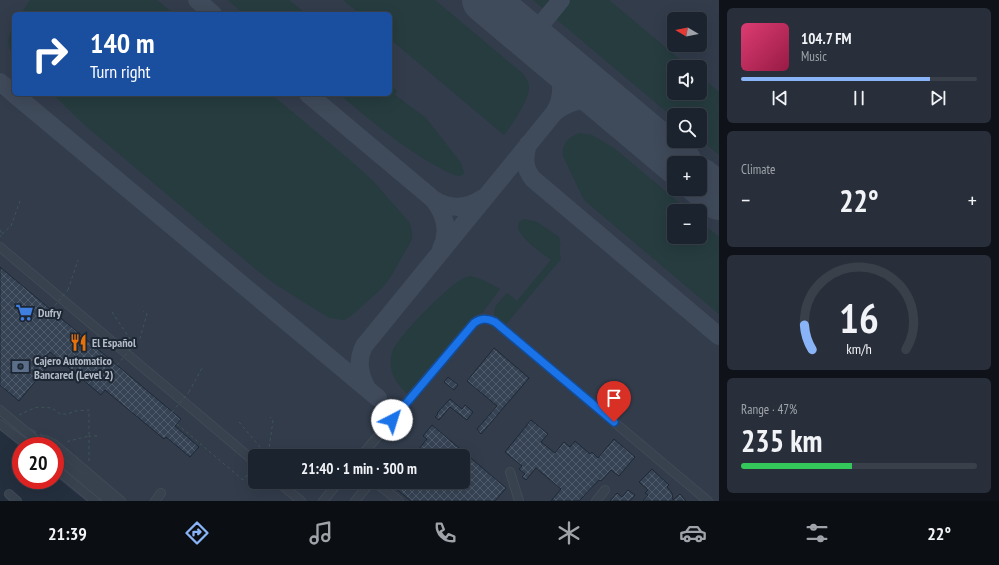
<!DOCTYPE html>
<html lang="en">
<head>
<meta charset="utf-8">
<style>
  :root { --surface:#1b232e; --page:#282f3a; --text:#f1f3f6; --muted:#a0a4aa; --line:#39404a; --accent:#8ab4f8 }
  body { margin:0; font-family:"PT Sans Narrow",sans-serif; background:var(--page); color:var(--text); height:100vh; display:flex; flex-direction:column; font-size:15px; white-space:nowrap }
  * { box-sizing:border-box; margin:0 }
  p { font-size:13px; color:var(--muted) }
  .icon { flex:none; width:22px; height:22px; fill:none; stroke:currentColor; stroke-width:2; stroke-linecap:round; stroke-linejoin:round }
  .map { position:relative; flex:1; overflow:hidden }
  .sheet { display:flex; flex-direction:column; gap:8px; padding:8px; background:#0f1319; width:280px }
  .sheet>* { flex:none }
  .hud { position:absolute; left:12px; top:12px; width:380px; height:84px; border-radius:6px; box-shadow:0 4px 16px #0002,0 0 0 1px var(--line); background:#1a4fa0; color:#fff; overflow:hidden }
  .needle { width:26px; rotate:280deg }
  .buttons { position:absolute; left:667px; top:12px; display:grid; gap:8px }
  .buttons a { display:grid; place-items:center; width:40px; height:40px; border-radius:6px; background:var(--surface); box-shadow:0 4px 16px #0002,0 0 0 1px var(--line); font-size:20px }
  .speed { position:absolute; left:12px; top:437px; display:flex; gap:8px; font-size:20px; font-weight:700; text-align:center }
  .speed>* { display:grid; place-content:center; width:52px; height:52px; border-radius:50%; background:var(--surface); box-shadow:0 4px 16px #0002,0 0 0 1px var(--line); line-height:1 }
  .speed .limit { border:6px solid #d22; background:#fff; color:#111 }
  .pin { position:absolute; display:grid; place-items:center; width:34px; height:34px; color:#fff; margin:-41px -17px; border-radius:50% 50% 50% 0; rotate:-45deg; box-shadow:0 0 4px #0007 }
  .pin .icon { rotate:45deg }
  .me { position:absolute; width:44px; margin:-22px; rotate:40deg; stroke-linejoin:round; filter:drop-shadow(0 0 3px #0008) }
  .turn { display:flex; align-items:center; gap:14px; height:84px; padding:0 12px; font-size:18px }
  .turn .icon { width:52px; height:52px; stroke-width:2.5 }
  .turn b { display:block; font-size:28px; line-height:34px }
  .big { font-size:30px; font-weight:800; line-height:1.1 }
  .sheet .tile { flex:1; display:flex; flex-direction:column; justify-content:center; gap:6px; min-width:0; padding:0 14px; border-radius:6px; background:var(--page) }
  .sheet .dial { align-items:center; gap:0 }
  .dial svg { height:104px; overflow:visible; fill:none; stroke:var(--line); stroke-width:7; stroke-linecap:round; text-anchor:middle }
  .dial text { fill:var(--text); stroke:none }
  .song { display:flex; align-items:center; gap:12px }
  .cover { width:48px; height:48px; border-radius:6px; background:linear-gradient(135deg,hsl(340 70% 55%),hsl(340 70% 35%)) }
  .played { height:4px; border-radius:2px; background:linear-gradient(90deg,var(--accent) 80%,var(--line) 80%) }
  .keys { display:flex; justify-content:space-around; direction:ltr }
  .heat { display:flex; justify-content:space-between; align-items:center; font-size:22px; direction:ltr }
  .charge { height:6px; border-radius:3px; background:linear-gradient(90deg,#34c759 47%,var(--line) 0) }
  .trip { position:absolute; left:248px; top:449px; width:222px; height:40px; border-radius:6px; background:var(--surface); box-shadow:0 4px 16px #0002,0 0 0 1px var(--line); font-weight:800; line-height:40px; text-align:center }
  .tab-bar { display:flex; height:64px; justify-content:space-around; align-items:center; background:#0b0e12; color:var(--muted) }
  .tab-bar .icon { width:28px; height:28px }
  .tab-bar .active { color:var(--accent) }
  .tab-bar b { font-size:18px; color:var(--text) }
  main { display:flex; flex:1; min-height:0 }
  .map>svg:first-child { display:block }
  .airport { fill:#323c4b; fill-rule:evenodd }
  .green { fill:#263c3f }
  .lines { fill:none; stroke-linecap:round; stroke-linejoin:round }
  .taxiway { stroke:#3f4a5a; stroke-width:18 }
  .runway { stroke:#3f4a5a; stroke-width:46 }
  .building { fill:url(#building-cross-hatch); stroke:#1f2835 }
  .minor-tunnel { stroke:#3a4453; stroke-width:8; stroke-dasharray:8 4; stroke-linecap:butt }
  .minor-casing { stroke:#414a57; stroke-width:10 }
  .path { stroke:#3f5557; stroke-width:1; stroke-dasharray:3 3; stroke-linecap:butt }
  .minor { stroke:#38414e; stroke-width:8 }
  .path-bridge { stroke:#3f5557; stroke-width:1; stroke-dasharray:3 3; stroke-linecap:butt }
  .route-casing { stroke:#114b97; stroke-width:10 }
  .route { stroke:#1a73e8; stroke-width:7 }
  .labels { text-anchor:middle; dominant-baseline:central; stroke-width:4; stroke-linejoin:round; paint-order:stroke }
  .poi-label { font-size:12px; font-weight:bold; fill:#b4bcc9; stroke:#1d2633; text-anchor:start }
</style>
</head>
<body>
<main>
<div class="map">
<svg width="719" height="501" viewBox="0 0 719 501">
  <defs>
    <pattern id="building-cross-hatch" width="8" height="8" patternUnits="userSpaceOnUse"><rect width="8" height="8" fill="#364354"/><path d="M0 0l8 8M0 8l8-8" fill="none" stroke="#515c6b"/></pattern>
  </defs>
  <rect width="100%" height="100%" fill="#242f3e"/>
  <path class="airport" d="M0 0H719V501H86L55 476V446H21L0 428ZM14 14H390V94H14ZM674 19H700V45H674ZM674 67H700V93H674ZM674 115H700V141H674ZM674 163H700V189H674ZM674 211H700V237H674ZM255 456H463V482H255Z"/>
  <path class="green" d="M30 0H157L174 14H21Z
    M228 0H289L306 14H244Z
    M343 0H435L522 73C525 77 529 81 529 87 529 100 512 125 504 135L390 39V14H360Z
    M533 0H556L550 7 544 9Z
    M566 0H609L689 67H674V93H700V76L719 92V155L700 139V115H674V118L555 18 558 10Z
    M14 25V55C5 46 8 35 14 25Z
    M390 85 397 91 395 95 426 118 461 163 464 174 460 176 454 175C411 155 376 125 339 94H390Z
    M53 94H271L351 161 372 180 409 222C412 229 413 233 411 241L390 278 381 289 351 316 344 320 330 318 323 314 275 284 258 271 80 121Z
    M580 133 592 135 614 148 689 211H674V237H700V221L719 237V314L584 200 563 156C561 145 569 136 580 133Z
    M524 219 537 222 559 237C562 244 558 251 561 259L506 324 494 315 495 307 507 293 517 301 551 260C544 254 503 228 524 219Z
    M470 276 481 279 500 289 483 312 475 316 407 394C396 382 387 371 392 353 395 339 450 284 464 278 466 277 468 277 470 276Z"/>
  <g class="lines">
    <path class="taxiway" d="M197 0 213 14
      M530 38 561 0
      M551 55C562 74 566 94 554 113
      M0 82 14 94
      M14 94 378 398
      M308 94 433 199C445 214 450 231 441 249
      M528 144C524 158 524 168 533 179L719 336
      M433 199C450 210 467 209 483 198
      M367 388C359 374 357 360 364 346L554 113C574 97 589 98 613 107"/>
    <path class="runway" d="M485 0 679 163
      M700 181 719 197"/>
  </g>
  <path class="building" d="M0 267 181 419 175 426 199 447 190 457 166 437 164 439 105 390 101 395 50 352 41 362 47 367 19 401 0 385Z
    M494 348 529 378 481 434 477 429 497 406 467 381Z
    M448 377 458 385 454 390 444 382Z
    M450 399 462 409 465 405 471 410 473 412 467 420 450 407 439 420 435 417 438 414 437 413Z
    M531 420 548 434 541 442 555 453 564 442 570 447 575 441 590 454 592 452 598 458 614 439 635 457 619 476 611 470 601 481 599 480 579 501H551L561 489 536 468 526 480 522 477 525 474 519 469 522 466 505 452Z
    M432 425 506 488 495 501H411L388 482H463V456H413L427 439 423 436Z
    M652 469 669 485 667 487 672 493 673 500 680 494 686 501H643L648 495 645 493 648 490 639 482Z
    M628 490 635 495 630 501H610L617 493 622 497Z"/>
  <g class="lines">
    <path class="minor-tunnel" d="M28 431 45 440"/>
    <defs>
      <path id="minor" d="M0 247 255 462
        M0 410 43 446
        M0 424 28 446
        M45 440 54 444 121 501
        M55 456 109 501
        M361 456 474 323C481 318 487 318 495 322L708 501
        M55 468 95 501
        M510 472 519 501
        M278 482 301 501
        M375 482 399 501
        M9 494 17 501
        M155 501 161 493
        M323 501 339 482
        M355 501 371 482
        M596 501 605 490"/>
    </defs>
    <use href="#minor" class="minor-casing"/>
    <path class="path" d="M0 230 2 234 0 237
      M2 234 11 226 20 201
      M68 290 78 260
      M112 312 134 345 140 338 147 314 143 311
      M189 392 202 368
      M19 415 34 408 39 407 52 408 60 414H68L75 411 89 410V436L69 441 65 443
      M239 422 265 453 269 448 273 421 270 417
      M177 424 243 480 252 469
      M89 461V436H99"/>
    <use href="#minor" class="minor"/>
    <path class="path-bridge" d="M51 310 68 290
      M117 365 134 345
      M172 412 189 392"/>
  </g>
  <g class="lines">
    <defs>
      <path id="route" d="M392 420 474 323C481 318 487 318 495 322L614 422"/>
    </defs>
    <use href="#route" class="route-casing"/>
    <use href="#route" class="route"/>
  </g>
  <defs>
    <symbol id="supermarket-bare" viewBox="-9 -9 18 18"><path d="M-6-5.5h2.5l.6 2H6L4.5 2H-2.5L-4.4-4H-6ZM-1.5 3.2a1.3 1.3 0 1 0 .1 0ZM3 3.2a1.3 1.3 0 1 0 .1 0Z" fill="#3f7fe0" stroke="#1d2633" stroke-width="2.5" paint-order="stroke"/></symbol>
    <symbol id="restaurant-bare" viewBox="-9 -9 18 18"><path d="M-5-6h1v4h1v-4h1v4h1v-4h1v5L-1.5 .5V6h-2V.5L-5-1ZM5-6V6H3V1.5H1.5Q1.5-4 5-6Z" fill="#e8710a" stroke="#1d2633" stroke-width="2.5" paint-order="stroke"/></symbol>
    <symbol id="bank-bare" viewBox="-9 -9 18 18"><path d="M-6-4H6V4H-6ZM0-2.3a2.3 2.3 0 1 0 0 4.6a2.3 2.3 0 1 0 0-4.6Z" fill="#5c6f8a" stroke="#1d2633" stroke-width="2.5" paint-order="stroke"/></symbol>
  </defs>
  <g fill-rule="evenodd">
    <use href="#supermarket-bare" x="12" y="300" width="25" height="25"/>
    <use href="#restaurant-bare" x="66" y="330" width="25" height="25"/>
    <use href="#bank-bare" x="8" y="354" width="25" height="25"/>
  </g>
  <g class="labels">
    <g class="poi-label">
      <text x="38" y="312">Dufry</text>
      <text x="92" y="342">El Español</text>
      <text x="34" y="360">Cajero Automatico<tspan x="34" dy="14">Bancared (Level 2)</tspan></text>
    </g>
  </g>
</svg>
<div class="buttons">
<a><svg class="needle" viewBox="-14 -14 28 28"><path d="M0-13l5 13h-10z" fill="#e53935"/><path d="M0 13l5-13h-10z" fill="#a0a4aa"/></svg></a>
<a><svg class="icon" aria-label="sound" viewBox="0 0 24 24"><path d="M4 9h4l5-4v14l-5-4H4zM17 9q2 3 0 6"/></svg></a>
<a><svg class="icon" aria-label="search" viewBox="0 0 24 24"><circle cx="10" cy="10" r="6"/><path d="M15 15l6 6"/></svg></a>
<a>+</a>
<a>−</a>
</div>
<div class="speed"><div class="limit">20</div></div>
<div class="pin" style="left:614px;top:422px;background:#d93025"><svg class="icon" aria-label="arrive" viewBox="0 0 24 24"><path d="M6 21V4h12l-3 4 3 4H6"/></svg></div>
<svg class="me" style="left:392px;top:420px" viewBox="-20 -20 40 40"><circle r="19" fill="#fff"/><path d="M0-13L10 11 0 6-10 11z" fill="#1a73e8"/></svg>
<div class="trip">21:40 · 1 min · 300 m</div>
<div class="hud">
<div class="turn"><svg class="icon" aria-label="right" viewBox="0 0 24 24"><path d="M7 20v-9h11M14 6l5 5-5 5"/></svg><div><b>140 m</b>Turn right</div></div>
</div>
</div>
<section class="sheet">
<div class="tile">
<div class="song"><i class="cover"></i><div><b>104.7 FM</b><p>Music</p></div></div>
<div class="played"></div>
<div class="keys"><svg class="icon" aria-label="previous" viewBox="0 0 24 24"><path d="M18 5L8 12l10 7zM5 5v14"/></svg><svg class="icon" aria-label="pause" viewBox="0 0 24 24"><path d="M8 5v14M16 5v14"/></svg><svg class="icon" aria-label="next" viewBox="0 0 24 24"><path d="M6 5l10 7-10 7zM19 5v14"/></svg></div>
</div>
<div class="tile"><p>Climate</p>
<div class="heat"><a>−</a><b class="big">22°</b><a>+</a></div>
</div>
<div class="tile dial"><svg viewBox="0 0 100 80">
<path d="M14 69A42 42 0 1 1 86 69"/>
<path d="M14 69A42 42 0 0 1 8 50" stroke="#8ab4f8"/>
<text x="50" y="56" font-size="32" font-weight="700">16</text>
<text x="50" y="72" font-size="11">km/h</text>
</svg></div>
<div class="tile"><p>Range · 47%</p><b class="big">235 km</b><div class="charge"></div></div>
</section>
</main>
<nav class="tab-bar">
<b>21:39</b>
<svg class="icon active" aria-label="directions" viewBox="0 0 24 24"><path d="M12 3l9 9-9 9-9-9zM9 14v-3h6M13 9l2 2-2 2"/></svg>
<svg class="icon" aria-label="music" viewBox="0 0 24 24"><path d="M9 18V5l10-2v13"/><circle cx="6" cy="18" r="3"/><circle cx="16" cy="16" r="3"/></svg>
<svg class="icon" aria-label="phone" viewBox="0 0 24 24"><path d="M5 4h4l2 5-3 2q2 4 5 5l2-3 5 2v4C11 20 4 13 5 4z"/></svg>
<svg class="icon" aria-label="climate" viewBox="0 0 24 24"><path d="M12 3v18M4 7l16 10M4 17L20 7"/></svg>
<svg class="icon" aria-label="car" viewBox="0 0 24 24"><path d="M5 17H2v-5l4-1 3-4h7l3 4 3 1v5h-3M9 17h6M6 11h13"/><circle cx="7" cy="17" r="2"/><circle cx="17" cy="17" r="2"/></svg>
<svg class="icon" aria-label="filters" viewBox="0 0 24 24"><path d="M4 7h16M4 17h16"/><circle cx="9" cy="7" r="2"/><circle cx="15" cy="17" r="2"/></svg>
<b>22°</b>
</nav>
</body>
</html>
